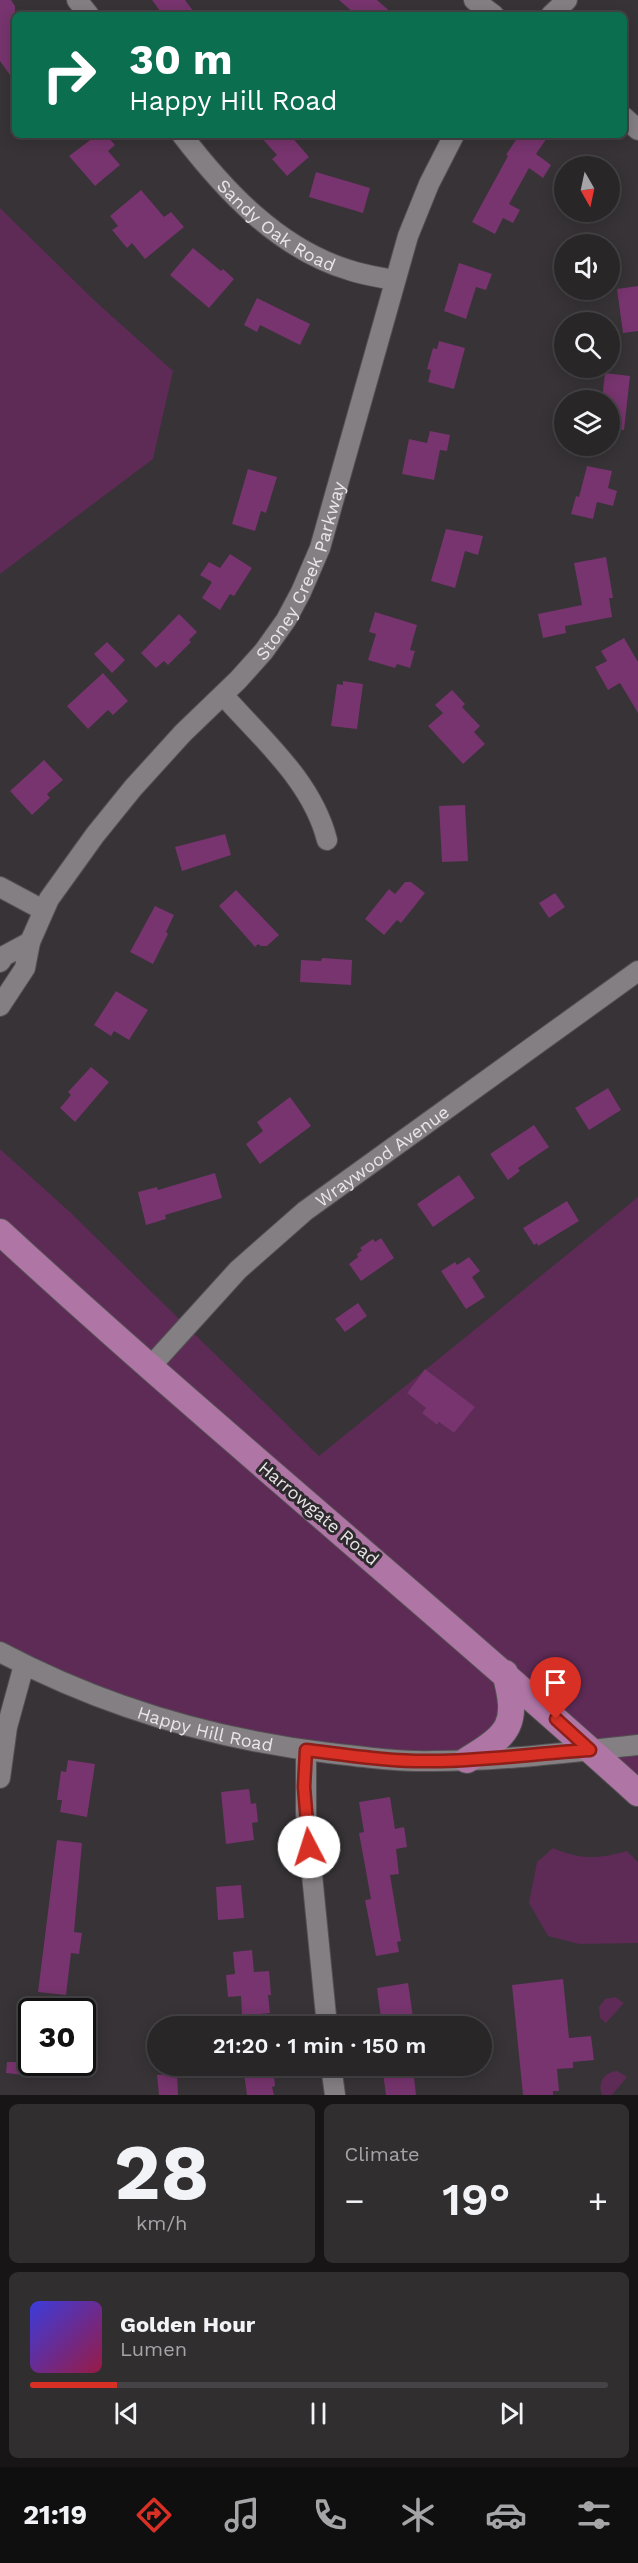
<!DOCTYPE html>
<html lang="en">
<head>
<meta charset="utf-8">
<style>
  :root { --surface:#292628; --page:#312e30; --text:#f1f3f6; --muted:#a5a5a8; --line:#454345; --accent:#d93025 }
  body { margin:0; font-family:"Work Sans",sans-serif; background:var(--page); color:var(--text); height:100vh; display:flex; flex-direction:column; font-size:22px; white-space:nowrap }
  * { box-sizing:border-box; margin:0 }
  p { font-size:20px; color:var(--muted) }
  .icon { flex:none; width:33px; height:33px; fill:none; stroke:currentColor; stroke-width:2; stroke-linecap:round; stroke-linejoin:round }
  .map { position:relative; height:2095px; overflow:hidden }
  .sheet { display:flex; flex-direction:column; gap:9px; padding:9px; background:#171516; flex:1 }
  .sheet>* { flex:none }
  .banner { position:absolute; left:12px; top:12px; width:615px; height:126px; border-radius:9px; box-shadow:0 3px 15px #0003,0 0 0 2px var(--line); background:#0b6e4f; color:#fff; overflow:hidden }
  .needle { width:39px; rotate:171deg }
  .buttons { position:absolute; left:554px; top:156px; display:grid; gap:12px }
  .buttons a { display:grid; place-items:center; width:66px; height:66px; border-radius:50%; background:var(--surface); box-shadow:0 3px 15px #0003,0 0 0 2px var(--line); font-size:30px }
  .speed { position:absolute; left:18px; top:1998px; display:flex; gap:12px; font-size:30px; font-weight:700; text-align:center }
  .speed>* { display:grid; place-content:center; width:78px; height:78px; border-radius:50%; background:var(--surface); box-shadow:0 3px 15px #0003,0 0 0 2px var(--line); line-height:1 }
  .speed .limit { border:3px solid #111; border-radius:9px; background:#fff; color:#111 }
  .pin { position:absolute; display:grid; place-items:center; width:51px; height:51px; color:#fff; margin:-62px -26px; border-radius:50% 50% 50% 0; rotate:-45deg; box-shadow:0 0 6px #0007 }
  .pin .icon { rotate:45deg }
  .me { position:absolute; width:66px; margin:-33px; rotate:355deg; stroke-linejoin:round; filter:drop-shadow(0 0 4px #0008) }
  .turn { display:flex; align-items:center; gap:21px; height:126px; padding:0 18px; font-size:27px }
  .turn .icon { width:78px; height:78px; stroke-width:2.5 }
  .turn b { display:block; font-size:42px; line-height:51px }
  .big { font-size:45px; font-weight:600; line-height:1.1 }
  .sheet .widget { flex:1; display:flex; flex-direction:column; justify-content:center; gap:9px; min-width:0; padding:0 21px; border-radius:9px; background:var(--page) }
  .sheet .dial { align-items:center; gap:0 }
  .dial b { font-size:78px; line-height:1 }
  .song { display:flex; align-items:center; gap:18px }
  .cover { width:72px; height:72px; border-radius:9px; background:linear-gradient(135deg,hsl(240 70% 55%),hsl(340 70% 35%)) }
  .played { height:6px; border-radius:3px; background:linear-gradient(90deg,var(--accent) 15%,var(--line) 15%) }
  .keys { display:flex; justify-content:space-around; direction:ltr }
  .heat { display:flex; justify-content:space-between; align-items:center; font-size:33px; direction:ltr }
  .sheet .tiles { flex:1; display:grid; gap:9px; grid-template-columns:1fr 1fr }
  .widget:last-child { grid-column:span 2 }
  .trip { position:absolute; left:147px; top:2016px; width:345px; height:60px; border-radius:30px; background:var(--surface); box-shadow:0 3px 15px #0003,0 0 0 2px var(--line); font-weight:600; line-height:60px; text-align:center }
  .dock { display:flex; height:96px; justify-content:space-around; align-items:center; background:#100f10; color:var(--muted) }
  .dock .icon { width:42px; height:42px }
  .dock .on { color:var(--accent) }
  .dock b { font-size:27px; color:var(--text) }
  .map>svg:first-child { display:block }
  .green { fill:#5d2b56; fill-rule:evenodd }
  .building { fill:#77346e }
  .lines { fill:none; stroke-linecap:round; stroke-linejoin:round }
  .minor-casing { stroke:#535052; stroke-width:22 }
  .major-casing { stroke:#535052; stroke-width:28 }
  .minor { stroke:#847f83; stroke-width:20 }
  .major { stroke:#ae75a5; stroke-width:26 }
  .route-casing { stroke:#8d1f18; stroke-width:15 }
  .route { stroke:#d93025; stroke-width:10 }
  .labels { text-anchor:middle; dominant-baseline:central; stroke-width:6; stroke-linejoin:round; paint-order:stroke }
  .street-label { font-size:18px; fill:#e8e5e7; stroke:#2d292c }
</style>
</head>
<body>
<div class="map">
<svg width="638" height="2095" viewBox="0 0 638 2095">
  <rect width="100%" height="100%" fill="#373336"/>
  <path class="green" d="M0 208 95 301 173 371 153 459 0 574Z
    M0 1149 71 1213 319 1456 638 1197V1793L512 1699 467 1760 197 1729 0 1652ZM425 1369 474 1407 454 1433 439 1422 437 1425 422 1413 426 1408 407 1393Z
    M553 1848C580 1860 599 1859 627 1851L638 1862V1943L579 1944 548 1936 529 1903 537 1862Z
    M615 1997 624 2003 606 2023 600 2018 599 2007 605 1999Z
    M617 2071 627 2077 612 2095H602C597 2083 604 2072 617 2071Z"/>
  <path class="building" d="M0 0H11L15 6V82L0 61Z
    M152 0H185L196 15H163Z
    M339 0H377L394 15H356Z
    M97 135H106L115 145 108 151 120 165 95 186 69 156Z
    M259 135H290L309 157 287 176 272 159 277 155Z
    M519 135H549L536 154 551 165 543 178 529 168 509 204 520 210 513 223 503 218 495 234 472 222 508 156 506 155Z
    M316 172 370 188 363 213 309 197Z
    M141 190 164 217 171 212 184 227 145 259 132 243 127 248 112 230 118 226 110 216Z
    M193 248 221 271 223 269 234 279 209 308 170 275Z
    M459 263 492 274 486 290 476 287 466 319 444 311Z
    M638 286V331L623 333 617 289Z
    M257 298 310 324 300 345 260 325 257 332 244 325Z
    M439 341 465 348 454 389 428 382 431 370 427 369 433 348 437 349Z
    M605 373 630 376 624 430 609 429V400H602Z
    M430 431 450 435 447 451 440 450 434 480 402 474 409 439 427 443Z
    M587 466 612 471 608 488 617 491 613 506 597 502 593 519 571 514 576 496 579 497Z
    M248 469 277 477 266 513 261 511 255 531 232 524Z
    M446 529 483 536 478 555 465 551 455 588 431 581Z
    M230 554 252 568 234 596 230 594 220 610 202 598 212 582 200 575 209 562 220 568Z
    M606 557 613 598H609L612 617 565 626 566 633 543 638 538 614 582 605 574 563Z
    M375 612 417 625 410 650 415 651 410 668 397 664 395 668 368 660 376 634 369 632Z
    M179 614 197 632 189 640 191 642 168 665 164 661 156 668 141 653Z
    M624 638 638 662V713L620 683 608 690 595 667 607 661 601 651Z
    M107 642 125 660 112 673 94 654Z
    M103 673 128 701 113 715 108 710 88 729 67 706Z
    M343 681 363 684 357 729 331 726 337 684 343 685Z
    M452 690 465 704 462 707 480 726 474 732 485 744 463 764 428 726 443 713 435 705Z
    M44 760 63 780 47 794 50 798 32 815 10 791Z
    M465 805 468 861 442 862 439 806Z
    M225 834 231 855 182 871 175 847Z
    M405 882H411L425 893 401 923 397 920 384 935 365 919 389 889 395 894Z
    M236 890 279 935 267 946H261L258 944 255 947 219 906Z
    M555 893 565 907 549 918 539 903Z
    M155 906 174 915 166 932 168 934 153 964 130 952Z
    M322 958 352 960 351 985 300 982 301 960 321 961Z
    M116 991 148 1010 129 1040 114 1031 111 1036 94 1025Z
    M91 1067 109 1082 75 1122 60 1108 71 1095 68 1092Z
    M608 1088 621 1110 589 1130 575 1108Z
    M290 1097 311 1126 260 1164 246 1144 263 1131 257 1122Z
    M534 1125 549 1147 518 1168 520 1171 508 1180 490 1154Z
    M215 1173 222 1198 165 1215 166 1219 146 1225 138 1192 157 1187 158 1190Z
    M459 1175 475 1198 433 1227 417 1204Z
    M567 1201 579 1221 538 1246 537 1243 534 1245 523 1228Z
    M381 1238 394 1258 361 1281 349 1264 358 1257 357 1254 362 1250 360 1248 373 1239 375 1242Z
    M469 1257 480 1271 472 1277 485 1297 466 1309 441 1271 455 1262 457 1265Z
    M358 1303 367 1316 345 1332 335 1319Z
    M425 1369 475 1407 454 1433 439 1422 437 1425 422 1413 426 1408 407 1393Z
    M68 1760 95 1764 87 1817 60 1812 62 1800H57L61 1771 66 1772Z
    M249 1789 251 1804 256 1803 258 1822 252 1823 254 1840 226 1844 221 1792Z
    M390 1797 395 1829 404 1827 407 1847 396 1849 399 1874 390 1875 401 1941 397 1942 399 1952 376 1956 365 1900 371 1899 359 1833 364 1832 359 1802Z
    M57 1840 82 1843 74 1932 82 1933 79 1954 71 1953 66 1995 38 1992Z
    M241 1885 244 1918 218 1920 216 1887Z
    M252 1950 254 1972 269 1971 271 1995H268L270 2013 242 2016 241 1996 228 1997 226 1975 235 1974 233 1952Z
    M563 1979 569 2038 591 2036 594 2060 573 2062V2068L557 2069 559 2091H553V2095H523L512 1985Z
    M408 1983 414 2024 382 2026 377 1988Z
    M7 2062H52L50 2078 6 2073Z
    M243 2066H273L275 2086 272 2087 274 2095H247Z
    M413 2069 416 2095H386L383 2073Z
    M177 2074 178 2095H159L157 2075Z"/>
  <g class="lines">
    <defs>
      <g id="minor">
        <path d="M77 0 89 15"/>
        <path d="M474 0 494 15"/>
        <path d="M551 15 567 0"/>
        <path d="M624 117 638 130"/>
        <path id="s1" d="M182 135C225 191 279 249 349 270 363 275 379 277 394 280"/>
        <path d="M223 695C262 739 312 781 327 840"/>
        <path d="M0 887 43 910"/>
        <path d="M0 962 4 956 30 942"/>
        <path id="s2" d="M0 1006 25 968 30 942 49 899 95 835 133 788 183 733 238 680 264 651 286 620 301 592 320 548 408 236 429 184 454 135"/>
        <path id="s3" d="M150 1367 238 1270 305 1211 638 971"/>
        <path id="s4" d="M0 1652C104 1707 213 1739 329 1753 364 1757 399 1762 434 1761 502 1761 570 1752 638 1745"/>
        <path d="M306 1750V1814L327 2026"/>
        <path d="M0 1778 7 1727 24 1665"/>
        <path d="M331 2066 335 2095"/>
      </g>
      <path id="major" d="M0 1232C208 1424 428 1603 638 1793
        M467 1760C510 1734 519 1724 505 1673"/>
    </defs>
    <use href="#minor" class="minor-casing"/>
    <use href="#major" class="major-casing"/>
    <use href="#minor" class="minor"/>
    <use href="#major" class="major"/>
  </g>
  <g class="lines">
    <defs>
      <path id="route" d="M309 1847 304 1787 306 1750C348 1755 391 1762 434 1761 486 1761 538 1753 590 1750L556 1719"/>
    </defs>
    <use href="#route" class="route-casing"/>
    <use href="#route" class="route"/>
  </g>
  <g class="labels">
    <g class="street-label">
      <text stroke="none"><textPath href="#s1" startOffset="132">Sandy Oak Road</textPath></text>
      <text stroke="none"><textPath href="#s2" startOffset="537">Stoney Creek Parkway</textPath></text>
      <text stroke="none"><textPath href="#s3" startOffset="315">Wraywood Avenue</textPath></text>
      <text transform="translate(319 1513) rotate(40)">Harrowgate Road</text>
      <text stroke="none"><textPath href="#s4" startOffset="220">Happy Hill Road</textPath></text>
    </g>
  </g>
</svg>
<div class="buttons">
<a><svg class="needle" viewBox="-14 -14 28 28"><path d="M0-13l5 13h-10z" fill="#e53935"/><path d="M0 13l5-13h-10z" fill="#a5a5a8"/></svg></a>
<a><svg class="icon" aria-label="sound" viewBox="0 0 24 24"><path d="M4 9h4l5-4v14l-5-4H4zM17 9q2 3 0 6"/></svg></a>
<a><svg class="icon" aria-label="search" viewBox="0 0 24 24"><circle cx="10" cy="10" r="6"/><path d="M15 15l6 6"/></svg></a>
<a><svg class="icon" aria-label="layers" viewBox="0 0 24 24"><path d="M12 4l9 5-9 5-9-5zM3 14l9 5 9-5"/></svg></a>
</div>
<div class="speed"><div class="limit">30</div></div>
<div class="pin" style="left:556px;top:1719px;background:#d93025"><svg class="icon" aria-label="arrive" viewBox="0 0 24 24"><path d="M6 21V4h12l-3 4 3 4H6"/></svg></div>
<svg class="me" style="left:309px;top:1847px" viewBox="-20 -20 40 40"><circle r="19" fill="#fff"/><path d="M0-13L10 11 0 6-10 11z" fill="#d93025"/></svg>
<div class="trip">21:20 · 1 min · 150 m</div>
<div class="banner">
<div class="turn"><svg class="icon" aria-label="right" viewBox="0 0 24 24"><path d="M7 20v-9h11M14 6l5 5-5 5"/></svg><div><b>30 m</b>Happy Hill Road</div></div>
</div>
</div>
<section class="sheet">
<div class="tiles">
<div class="widget dial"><b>28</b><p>km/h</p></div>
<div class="widget"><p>Climate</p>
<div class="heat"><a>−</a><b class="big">19°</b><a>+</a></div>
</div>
<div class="widget">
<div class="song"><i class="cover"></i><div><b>Golden Hour</b><p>Lumen</p></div></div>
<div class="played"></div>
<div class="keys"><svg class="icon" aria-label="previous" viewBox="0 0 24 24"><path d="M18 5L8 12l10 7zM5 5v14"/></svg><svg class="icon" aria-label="pause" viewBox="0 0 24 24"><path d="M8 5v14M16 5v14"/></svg><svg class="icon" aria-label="next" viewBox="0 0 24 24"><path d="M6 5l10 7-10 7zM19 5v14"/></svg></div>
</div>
</div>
</section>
<nav class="dock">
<b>21:19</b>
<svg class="icon on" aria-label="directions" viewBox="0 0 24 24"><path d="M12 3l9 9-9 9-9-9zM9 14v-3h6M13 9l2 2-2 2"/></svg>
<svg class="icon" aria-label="music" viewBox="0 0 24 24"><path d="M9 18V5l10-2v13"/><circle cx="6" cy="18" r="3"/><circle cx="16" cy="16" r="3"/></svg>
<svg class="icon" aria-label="phone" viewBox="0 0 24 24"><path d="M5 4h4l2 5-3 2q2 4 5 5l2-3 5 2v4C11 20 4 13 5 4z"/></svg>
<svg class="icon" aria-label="climate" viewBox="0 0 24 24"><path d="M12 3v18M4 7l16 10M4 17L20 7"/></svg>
<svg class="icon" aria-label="car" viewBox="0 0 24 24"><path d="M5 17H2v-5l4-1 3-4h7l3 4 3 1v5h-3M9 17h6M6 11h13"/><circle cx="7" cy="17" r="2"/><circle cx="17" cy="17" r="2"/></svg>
<svg class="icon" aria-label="filters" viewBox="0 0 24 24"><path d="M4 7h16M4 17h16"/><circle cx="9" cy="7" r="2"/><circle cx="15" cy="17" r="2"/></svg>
</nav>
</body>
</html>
